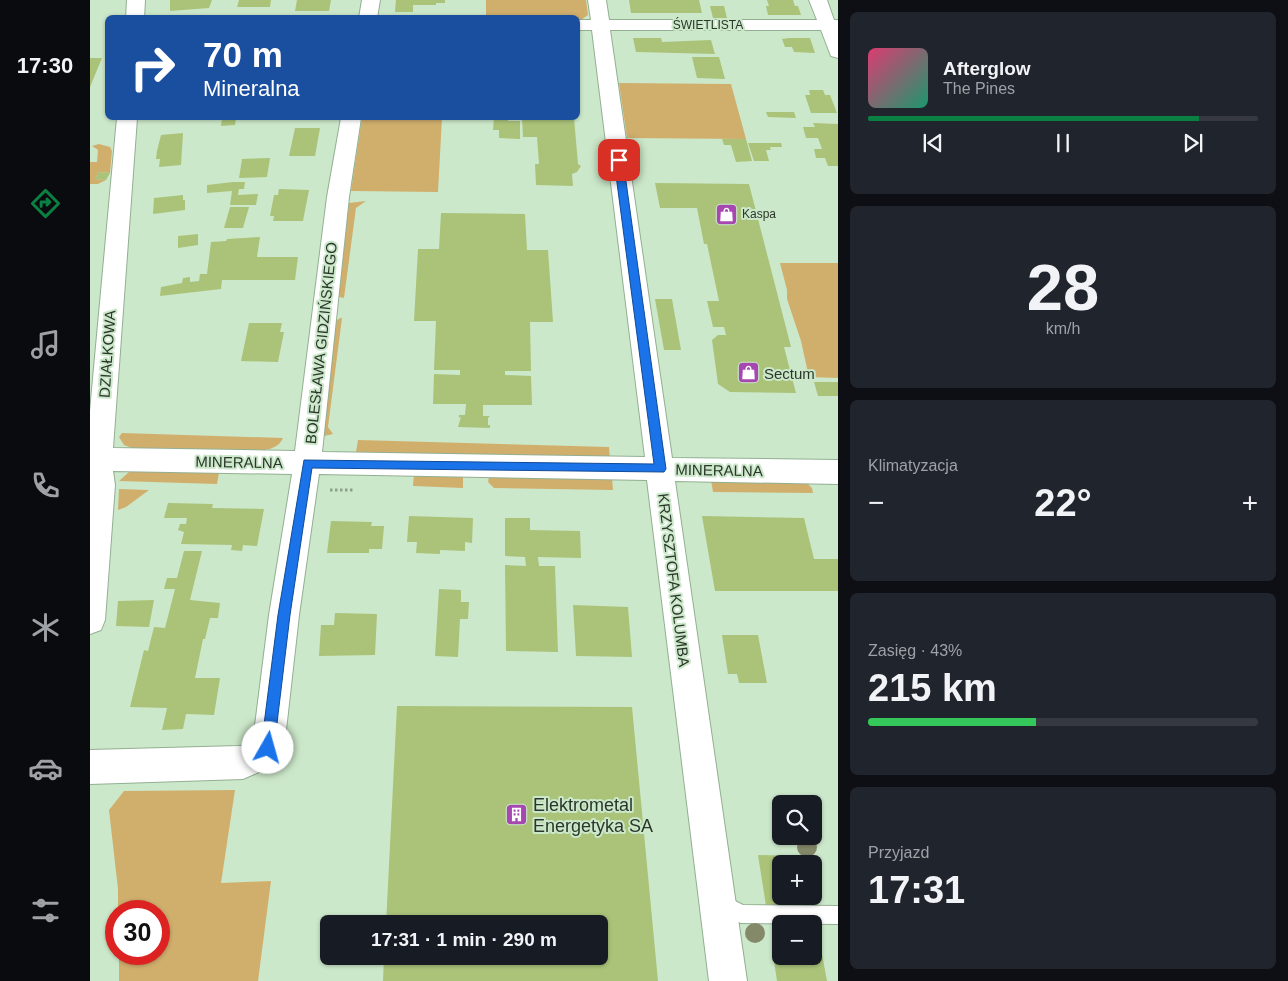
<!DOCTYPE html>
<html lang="pl">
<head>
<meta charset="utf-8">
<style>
  :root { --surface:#171b24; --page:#20242c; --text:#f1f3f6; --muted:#9ea1a6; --line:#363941; --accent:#0b8043 }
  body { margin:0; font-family:Helvetica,sans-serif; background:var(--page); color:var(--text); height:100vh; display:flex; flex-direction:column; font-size:19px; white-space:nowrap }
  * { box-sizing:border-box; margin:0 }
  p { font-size:16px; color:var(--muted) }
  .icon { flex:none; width:28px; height:28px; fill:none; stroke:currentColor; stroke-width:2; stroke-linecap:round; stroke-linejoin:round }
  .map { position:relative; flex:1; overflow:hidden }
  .panel { display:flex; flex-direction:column; gap:12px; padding:12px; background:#0d0f14; width:450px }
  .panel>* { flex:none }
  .guide { position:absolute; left:15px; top:15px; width:475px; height:105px; border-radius:8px; box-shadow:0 1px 4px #0004; background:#1a4fa0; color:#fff; overflow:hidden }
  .controls { position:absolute; left:682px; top:795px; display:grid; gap:10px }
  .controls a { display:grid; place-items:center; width:50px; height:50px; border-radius:8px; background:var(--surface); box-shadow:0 1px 4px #0004; font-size:25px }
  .speed { position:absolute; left:15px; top:900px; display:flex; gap:10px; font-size:25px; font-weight:700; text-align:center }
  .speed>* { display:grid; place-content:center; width:65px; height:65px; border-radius:50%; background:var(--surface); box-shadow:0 1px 4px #0004; line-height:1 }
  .speed .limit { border:8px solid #d22; background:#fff; color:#111 }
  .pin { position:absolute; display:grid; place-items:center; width:42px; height:42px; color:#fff; margin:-21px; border-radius:10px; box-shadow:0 2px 8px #0006 }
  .me { position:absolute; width:55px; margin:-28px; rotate:7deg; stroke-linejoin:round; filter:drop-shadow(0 0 4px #0008) }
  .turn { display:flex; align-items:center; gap:18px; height:105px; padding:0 15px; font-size:22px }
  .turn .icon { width:65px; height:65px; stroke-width:2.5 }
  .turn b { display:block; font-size:35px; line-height:42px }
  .big { font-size:38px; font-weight:600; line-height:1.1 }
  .panel .widget { flex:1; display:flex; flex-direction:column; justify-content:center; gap:8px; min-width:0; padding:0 18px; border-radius:8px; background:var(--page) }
  .panel .dial { align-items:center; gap:0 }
  .dial b { font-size:65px; line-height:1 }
  .song { display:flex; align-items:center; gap:15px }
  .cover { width:60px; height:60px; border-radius:8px; background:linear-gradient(135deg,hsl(340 70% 55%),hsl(160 70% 35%)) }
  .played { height:5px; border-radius:2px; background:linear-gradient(90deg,var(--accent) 85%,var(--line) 85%) }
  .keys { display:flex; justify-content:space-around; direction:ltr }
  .heat { display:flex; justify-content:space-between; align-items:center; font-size:28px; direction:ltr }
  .charge { height:8px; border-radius:4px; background:linear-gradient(90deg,#34c759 43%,var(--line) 0) }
  .trip { position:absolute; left:230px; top:915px; width:288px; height:50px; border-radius:8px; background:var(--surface); box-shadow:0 1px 4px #0004; font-weight:600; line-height:50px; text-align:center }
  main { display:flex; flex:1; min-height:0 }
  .tabs { display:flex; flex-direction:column; width:90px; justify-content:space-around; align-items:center; background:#090b0e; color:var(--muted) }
  .tabs .icon { width:35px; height:35px }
  .tabs .on { color:var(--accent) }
  .tabs b { font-size:22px; color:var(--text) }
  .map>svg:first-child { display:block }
  .green { fill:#d0af6d }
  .building { fill:#aac379 }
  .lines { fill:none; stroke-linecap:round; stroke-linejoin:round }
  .lane-casing { stroke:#93af92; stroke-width:2 }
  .street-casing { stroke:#93af92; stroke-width:2 }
  .path { stroke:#8aa089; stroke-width:3; stroke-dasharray:2.5 2.5; stroke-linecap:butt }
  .lane { fill:#fff; fill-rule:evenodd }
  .street { fill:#fff; fill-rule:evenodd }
  .tree { fill:#848969 }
  .route { fill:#1a73e8; stroke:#114b97 }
  .labels { text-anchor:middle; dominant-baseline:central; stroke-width:4; stroke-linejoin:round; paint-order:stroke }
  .far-street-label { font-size:12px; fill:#2b362a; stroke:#cce8ca }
  .far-poi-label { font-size:12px; fill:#2b362a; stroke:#cce8ca; text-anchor:start }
  .street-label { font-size:15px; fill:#2b362a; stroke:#cce8ca }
  .poi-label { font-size:15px; fill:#2b362a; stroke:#cce8ca; text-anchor:start }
  .near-poi-label { font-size:18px; fill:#2b362a; stroke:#cce8ca; text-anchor:start }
</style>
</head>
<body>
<main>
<nav class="tabs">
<b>17:30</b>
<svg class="icon on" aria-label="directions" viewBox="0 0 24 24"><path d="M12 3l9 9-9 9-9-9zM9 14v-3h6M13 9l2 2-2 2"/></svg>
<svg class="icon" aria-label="music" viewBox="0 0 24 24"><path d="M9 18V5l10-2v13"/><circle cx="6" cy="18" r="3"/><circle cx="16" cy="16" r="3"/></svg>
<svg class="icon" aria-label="phone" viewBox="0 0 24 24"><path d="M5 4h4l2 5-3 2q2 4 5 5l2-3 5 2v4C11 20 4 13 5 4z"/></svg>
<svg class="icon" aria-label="climate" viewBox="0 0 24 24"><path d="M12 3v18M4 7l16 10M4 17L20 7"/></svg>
<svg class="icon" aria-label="car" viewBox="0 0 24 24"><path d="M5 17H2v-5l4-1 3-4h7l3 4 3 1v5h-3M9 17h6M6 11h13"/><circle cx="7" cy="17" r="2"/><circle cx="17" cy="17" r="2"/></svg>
<svg class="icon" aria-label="filters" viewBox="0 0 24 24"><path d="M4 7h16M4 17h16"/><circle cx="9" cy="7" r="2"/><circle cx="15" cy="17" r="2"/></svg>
</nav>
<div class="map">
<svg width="748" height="981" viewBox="0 0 748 981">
  <rect width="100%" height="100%" fill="#cce8ca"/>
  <path class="green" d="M396 0H496L498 15 491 20H488V18H396Z
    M529 83 641 84 656 139 537 138Z
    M272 118H352L348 192 261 191Z
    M9 144 20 147 22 151 20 173 9 172 5 179 16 180 8 184H0V162H7L8 150 2 146Z
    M276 201 266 208 254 298 249 297 259 203Z
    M690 263H748V378L719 377 711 341 697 299V290Z
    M250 318H252L238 427 243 434 234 436 233 427 246 321Z
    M32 433 193 438C189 448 179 449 170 451L42 448 34 445 29 437Z
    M268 440 519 447 520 459 266 452Z
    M48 470 129 473 127 484 29 481 39 472Z
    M324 475 373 477V488L323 486Z
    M399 477 522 478 523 490 404 488 398 482Z
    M621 480 717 483 722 488 723 493 623 492Z
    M29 489 59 490 36 507 28 510Z
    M145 790 131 883 181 881 168 981H29V954H69V911H28V889L19 810 34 791Z"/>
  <path class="building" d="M80 0H122L119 8 80 11Z
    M149 0H181L180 7H147Z
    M207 0H241L239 11H205Z
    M306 0H355V3H346V5H323V12H305Z
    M539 0H609L612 13H541Z
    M677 0H703L705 6H708L711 15H678L676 6H679Z
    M620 6H634L637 18H623Z
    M543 38H571L572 42 621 40 625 54 546 52Z
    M699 38H720L725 53 704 52 702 47H695L692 39Z
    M602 57H629L635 79 607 78Z
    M0 58H12L0 87Z
    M719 90H733L735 95H740L747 113H721L715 95H720Z
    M676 112H704L706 118 678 117Z
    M132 118H146L145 125 131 126Z
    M404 118H418V121H430V139L409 138V130H403Z
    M432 118H484L488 164 491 166 487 172 482 174 483 186 446 185 445 164H449L447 137H433Z
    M723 123 748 124V166H738L735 158H726L724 149H732L728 138H716L713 127H725Z
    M205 128H230L225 156H199Z
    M93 133 91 165 69 167 70 159H66L67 151 71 135Z
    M632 139H656L662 161 646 162 641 145H634Z
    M658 143H691L692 147H680L681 150H676L679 161H664Z
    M180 158 177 177 149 178 152 159Z
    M9 172 20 173 16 180 5 179Z
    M143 182H155L154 189H149L148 195 168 194 166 205H140L142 191 117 193V185Z
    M565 183 659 184 701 347H694L706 393 640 392 628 384 622 340 628 335H636L634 327H623L617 301H629L617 244H614L607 208H570Z
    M189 189 219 190 213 221H183L184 216H180L184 195H188Z
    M93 195V200H95V210L63 214 64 198Z
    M140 207H159L153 228H134Z
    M351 213 435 214 437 250H458L463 322H440L441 371H415V375L441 376 442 405H393V416H400L398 418V425H400V428L368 427 371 417 369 418V415H375L376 404H343L344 374 370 375V370H344L346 321H324L328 249H349Z
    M108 234V245L88 248V236Z
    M170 237 167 257H208L205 280H132L131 289 70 296 71 287 92 283 93 278 100 277V282L109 281 110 274H117L121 242 136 241 137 239Z
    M565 299H582L591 350H574Z
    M159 323H192L190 332H194L188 362 151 361Z
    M724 382H748V396H728Z
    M78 503 123 504 122 508 174 509 167 546 153 545 152 551 141 550 142 545 91 544 94 532 88 530 90 524H96L97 518H74Z
    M319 516 383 518 382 543 375 542V551L350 550V554L326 553 327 542H317Z
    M612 516 714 518 724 559H748V591H625Z
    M415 518H440V530L490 531 491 558 448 557 449 566H465L468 652 416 651 415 565 436 566 435 557 415 556Z
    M241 521 282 522 281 526H294L292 549H279V553H237Z
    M94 551H112L100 600 130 603 128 618H120L115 639H113L105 678H130L124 715 96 714 93 729 72 730 77 708 40 707 54 650 58 651 64 627 75 628 85 589H74L77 578H87Z
    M349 589 371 590V602H379L378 619H370L368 657 345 656Z
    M64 600 59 627 26 626 28 601Z
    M483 605 538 607 542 657 486 656Z
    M245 613 287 614 285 655 229 656 231 625H244Z
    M632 635H668L677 683H649L647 674H638Z
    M307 706 542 707 568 981H293L294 956H509V924H296Z
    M668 855 708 856 709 864H691V896H715L717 907 676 906Z
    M682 948H691V956H724V949H731L737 981H687Z"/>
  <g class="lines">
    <defs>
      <path id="lane" d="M630 901H645L653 905 748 906V924L651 923C642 919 633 920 624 916L621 910 624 904Z"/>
      <path id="street" d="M37 0H55L54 18H36Z
        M272 0H290L287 18H269Z
        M498 0H516L519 20H727L719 0H737L744 20H748V58L741 56 731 30H520L582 458 748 460V484L585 481 657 981H619L557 480 229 474 209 615 194 748 190 760 183 766 153 779 0 784V750L149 746 158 745 163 741 179 615 202 474 23 471 25 485 15 620 11 630 0 634V411L27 118H47L23 448 205 451 237 197 251 118H271L259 197 232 452 555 457 502 30H488V20H501Z"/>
    </defs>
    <use href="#lane" class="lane-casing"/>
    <use href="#street" class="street-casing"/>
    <path class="path" d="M240 490H263"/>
    <use href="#lane" class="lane"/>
    <use href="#street" class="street"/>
  </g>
  <g class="tree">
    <circle cx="717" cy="847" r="10"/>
    <circle cx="665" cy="933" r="10"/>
  </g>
  <path class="route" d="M529 157 533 160 576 469 574 472 222 468 200 615 184 748 182 753 178 755 173 753 171 748 188 615 214 460 564 464 524 160Z"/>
  <defs>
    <symbol id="shop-square" viewBox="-11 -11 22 22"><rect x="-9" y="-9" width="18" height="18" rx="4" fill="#a748b1" stroke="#cce8ca"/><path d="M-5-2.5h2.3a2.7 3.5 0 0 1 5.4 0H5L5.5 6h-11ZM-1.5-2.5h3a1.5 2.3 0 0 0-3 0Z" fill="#fff"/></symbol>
    <symbol id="building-square" viewBox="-11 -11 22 22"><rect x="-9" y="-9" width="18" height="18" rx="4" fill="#a748b1" stroke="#cce8ca"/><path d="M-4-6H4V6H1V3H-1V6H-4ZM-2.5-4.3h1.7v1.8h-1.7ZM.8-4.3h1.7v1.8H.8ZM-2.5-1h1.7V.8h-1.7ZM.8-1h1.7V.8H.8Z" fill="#fff"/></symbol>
  </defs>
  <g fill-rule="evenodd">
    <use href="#shop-square" x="624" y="202" width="25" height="25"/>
    <use href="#shop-square" x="646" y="360" width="25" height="25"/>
    <use href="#building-square" x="414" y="802" width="25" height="25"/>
  </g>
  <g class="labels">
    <g class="far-street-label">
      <text x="618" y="25">ŚWIETLISTA</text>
    </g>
    <g class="far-poi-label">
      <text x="652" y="214">Kaspa</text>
    </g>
    <g class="street-label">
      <text transform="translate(231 343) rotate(-84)">BOLESŁAWA GIDZIŃSKIEGO</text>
      <text transform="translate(17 354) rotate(-86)">DZIAŁKOWA</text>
      <text transform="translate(149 462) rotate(1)">MINERALNA</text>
      <text transform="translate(629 470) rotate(1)">MINERALNA</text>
      <text transform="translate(584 580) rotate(83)">KRZYSZTOFA KOLUMBA</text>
    </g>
    <g class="poi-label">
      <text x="674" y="373">Sectum</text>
    </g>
    <g class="near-poi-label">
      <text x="443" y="805">Elektrometal<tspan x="443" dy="21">Energetyka SA</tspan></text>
    </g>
  </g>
</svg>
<div class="controls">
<a><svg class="icon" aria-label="search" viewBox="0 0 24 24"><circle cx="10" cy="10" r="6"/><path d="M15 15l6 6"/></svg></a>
<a>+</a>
<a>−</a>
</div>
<div class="speed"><div class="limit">30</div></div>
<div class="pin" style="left:529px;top:160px;background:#d93025"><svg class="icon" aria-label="arrive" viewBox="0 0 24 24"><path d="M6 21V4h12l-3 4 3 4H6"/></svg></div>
<svg class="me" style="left:178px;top:748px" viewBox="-20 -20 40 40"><circle r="19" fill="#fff"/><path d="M0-13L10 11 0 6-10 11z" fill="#1a73e8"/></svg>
<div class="trip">17:31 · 1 min · 290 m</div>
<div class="guide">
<div class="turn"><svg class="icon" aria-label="right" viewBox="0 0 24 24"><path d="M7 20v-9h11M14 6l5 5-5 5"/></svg><div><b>70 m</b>Mineralna</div></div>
</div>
</div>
<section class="panel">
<div class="widget">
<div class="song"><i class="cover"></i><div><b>Afterglow</b><p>The Pines</p></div></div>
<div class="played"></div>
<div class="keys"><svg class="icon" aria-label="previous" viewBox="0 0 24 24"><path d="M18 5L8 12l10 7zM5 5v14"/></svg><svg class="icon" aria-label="pause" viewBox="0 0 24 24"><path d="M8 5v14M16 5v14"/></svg><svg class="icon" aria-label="next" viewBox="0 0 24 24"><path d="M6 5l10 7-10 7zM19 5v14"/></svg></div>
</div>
<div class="widget dial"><b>28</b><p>km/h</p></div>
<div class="widget"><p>Klimatyzacja</p>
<div class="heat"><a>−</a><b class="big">22°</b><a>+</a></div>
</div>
<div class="widget"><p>Zasięg · 43%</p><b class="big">215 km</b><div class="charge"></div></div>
<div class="widget"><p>Przyjazd</p><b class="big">17:31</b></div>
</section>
</main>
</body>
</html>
